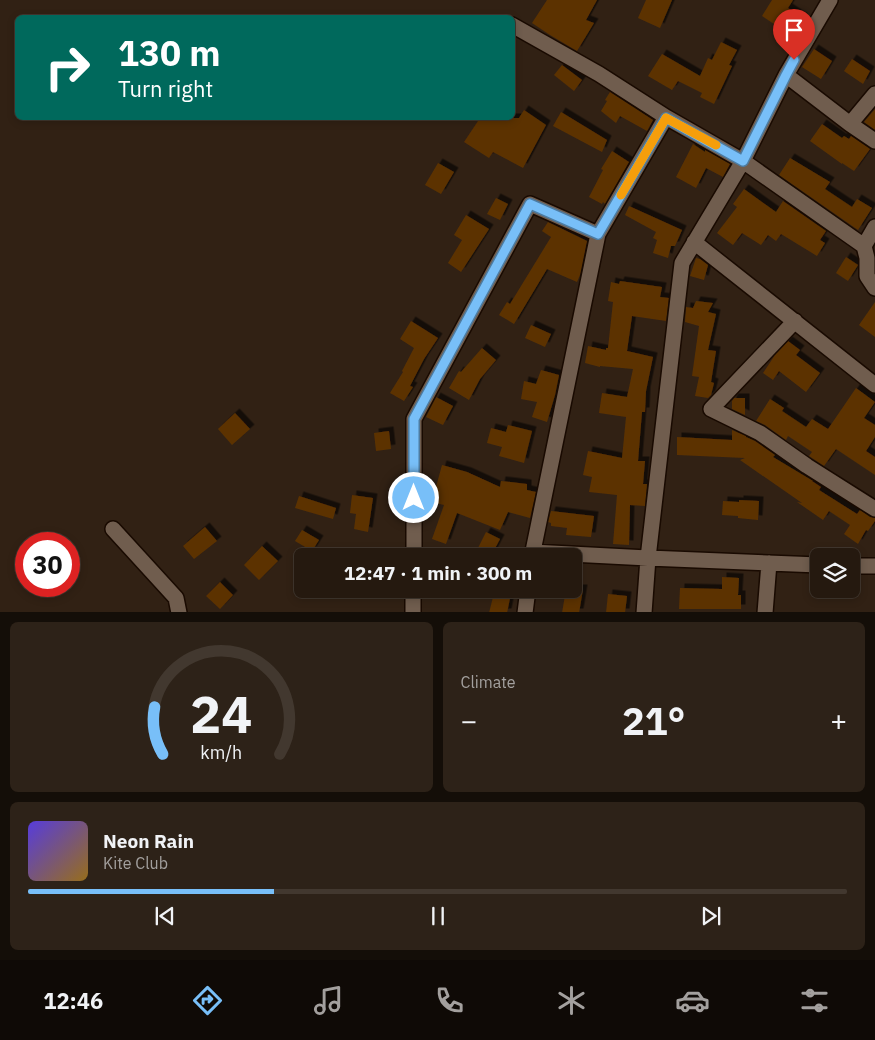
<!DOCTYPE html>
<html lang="en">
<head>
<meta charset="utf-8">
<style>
  :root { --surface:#25190f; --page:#2d2218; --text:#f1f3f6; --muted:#a3a09e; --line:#42382f; --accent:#78bff8 }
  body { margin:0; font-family:"IBM Plex Sans",sans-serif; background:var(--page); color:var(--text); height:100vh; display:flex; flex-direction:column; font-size:19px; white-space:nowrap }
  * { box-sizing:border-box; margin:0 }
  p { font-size:16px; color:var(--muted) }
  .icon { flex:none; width:28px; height:28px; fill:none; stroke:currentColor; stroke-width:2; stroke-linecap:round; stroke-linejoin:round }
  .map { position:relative; height:612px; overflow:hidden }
  .drawer { display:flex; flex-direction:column; gap:10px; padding:10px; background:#140e08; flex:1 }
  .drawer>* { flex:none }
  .hud { position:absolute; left:15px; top:15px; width:500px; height:105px; border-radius:8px; box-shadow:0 2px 8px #0003,0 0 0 1px var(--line); background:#00695c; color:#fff; overflow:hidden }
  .fabs { position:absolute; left:810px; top:548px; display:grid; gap:10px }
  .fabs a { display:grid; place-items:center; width:50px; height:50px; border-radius:8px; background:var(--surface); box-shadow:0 2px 8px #0003,0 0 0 1px var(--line); font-size:25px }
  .speed { position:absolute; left:15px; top:532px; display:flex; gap:10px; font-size:25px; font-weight:700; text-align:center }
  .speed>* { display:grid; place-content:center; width:65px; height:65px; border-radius:50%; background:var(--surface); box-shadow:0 2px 8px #0003,0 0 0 1px var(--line); line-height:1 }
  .speed .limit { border:8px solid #d22; background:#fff; color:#111 }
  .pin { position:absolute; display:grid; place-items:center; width:42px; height:42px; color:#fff; margin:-51px -21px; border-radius:50% 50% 50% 0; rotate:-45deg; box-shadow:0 0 5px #0007 }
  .pin .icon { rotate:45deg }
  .me { position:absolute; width:55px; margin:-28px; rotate:0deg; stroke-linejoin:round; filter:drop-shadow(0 0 4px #0008) }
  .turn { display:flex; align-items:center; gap:18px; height:105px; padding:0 20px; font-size:22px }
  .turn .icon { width:65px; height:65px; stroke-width:2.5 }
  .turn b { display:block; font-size:35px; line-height:42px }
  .big { font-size:38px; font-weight:700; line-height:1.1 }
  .drawer .widget { flex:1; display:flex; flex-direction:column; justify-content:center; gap:8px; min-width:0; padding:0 18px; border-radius:8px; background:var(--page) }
  .drawer .dial { align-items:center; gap:0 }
  .dial svg { height:130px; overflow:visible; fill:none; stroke:var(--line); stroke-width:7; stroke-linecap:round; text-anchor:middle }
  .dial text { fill:var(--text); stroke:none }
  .song { display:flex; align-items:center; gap:15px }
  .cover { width:60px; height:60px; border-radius:8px; background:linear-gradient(135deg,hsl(250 70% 55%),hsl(40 70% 35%)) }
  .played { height:5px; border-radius:2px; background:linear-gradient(90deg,var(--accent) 30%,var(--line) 30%) }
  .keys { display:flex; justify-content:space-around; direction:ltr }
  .heat { display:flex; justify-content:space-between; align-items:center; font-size:28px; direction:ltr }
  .drawer .tiles { flex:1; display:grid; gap:10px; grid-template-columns:1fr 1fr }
  .widget:last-child { grid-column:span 2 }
  .trip { position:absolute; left:294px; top:548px; width:288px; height:50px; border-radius:8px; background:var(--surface); box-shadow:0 2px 8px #0003,0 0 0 1px var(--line); font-weight:700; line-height:50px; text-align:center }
  .menu { display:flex; height:80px; justify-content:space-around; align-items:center; background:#0f0a06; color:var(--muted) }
  .menu .icon { width:35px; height:35px }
  .menu .on { color:var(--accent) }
  .menu b { font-size:22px; color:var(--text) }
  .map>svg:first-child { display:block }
  .building { fill:#5c3204; filter:url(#shadow) }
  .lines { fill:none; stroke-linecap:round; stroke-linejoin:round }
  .minor-casing { stroke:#190a01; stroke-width:18 }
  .minor { stroke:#705d4e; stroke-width:15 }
  .route-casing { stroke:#4e7ca1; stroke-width:12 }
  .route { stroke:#78bff8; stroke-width:9 }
  .slow { stroke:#f59e0b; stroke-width:9 }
</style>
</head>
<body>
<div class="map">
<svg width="875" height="613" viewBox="0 0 875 613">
  <defs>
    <filter id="shadow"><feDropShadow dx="4.5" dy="-4.5" stdDeviation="0" flood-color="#0009"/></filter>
  </defs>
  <rect width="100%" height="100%" fill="#312114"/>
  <path class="building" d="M547 0H597L586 20 594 23 577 51 550 35 532 23Z
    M646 0H672L660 28 638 18Z
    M772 0H793L788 8 803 18 792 36 762 16Z
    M721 42 737 50 729 65 732 66 714 104 700 97 702 93 678 81 672 90 648 76 662 54 700 76 708 58 712 60Z
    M814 49 832 61 821 79 802 67Z
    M852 59 870 71 863 84 844 71Z
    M562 65 582 80 574 91 554 75Z
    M610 92 653 120 647 131 620 116 616 123 601 111 607 101 605 100Z
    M875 109V130L864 122Z
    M524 110 546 125 523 168 493 152 489 158 464 142 480 118H519Z
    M561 112 607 140 602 152 553 126Z
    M822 124 842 138 844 136 849 139 851 136 870 149 854 171 842 163V164L810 141Z
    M693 144 705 152V150L730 164 723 177 706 168 696 188 676 177Z
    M612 151 629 162 605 204 603 202 602 204 589 197 603 170 601 169Z
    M790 158 830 182 825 189 852 207 857 199 872 208 858 230 779 175Z
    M438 163 454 172 441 194 425 185Z
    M744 189 776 212 783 201 826 231 820 240 825 243 817 256 781 234 776 241 768 235 761 245 742 233 733 245 717 233 737 207 733 204Z
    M496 198 508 204 500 220 487 214Z
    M629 206 682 230 675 246H671L668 258 653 253 657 240 653 238 656 232 625 215Z
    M466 215 489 229 461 272 448 263 462 240 454 235Z
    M548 222 587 241 580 275 577 282 547 269 514 324 499 315 507 302 510 304 551 237 542 231Z
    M846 257 858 265 848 281 836 273Z
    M696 258 700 259 708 265 704 280 690 276Z
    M620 281 662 287 660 297 669 298 666 321 632 316 627 351 653 357 646 391 645 412H642L638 461H645L643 484H647L645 506 630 505 629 545 613 544 617 495 589 492 592 477 583 475 588 451 622 458 626 417 599 413 602 393 627 397 633 369 600 366V367L585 363 588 346 606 350V348H608L613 302 608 301 611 282 619 284Z
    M696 301 713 303 708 312 716 314 708 350 716 351 711 382 714 383 711 395 708 398 695 396 699 377 692 376 699 326 685 322 686 307 693 308Z
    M875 302V337L859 325Z
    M411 321 438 338 424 359 410 386 413 387 404 401 390 393 403 372 402 371 414 348 400 339Z
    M531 325 551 334 545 347 525 338Z
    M788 341 800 350 796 355 820 373 806 392 779 371 773 380 763 373 775 355Z
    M482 348 496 360 480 379 469 400 449 388 459 371 461 372Z
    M541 370 559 375 555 395 547 422 532 417 537 402 521 399 524 381 536 384Z
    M856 388 875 402 864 418 875 425V437L866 451 875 457V475L836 449 824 466 809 456 812 452 788 436 786 440 765 425 756 421 770 399 784 408 782 411 806 427 812 419 828 429Z
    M436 397 453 406 443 425 426 417Z
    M734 398H745V415L732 409V401Z
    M235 413 250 429 232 445 218 429Z
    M508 425 532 431 524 463 499 456 502 447 487 443 491 428 506 432Z
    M732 430 746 436V438V437L755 441 775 455 773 457 813 481H812L821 487 819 490 857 514 860 510 870 517 875 518V521L868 531 866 530 858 544 844 534 850 525 829 511 823 520 797 502 802 503 740 460 745 458 677 455V437L732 440Z
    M389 431 391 449 376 451 374 433Z
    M442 465 467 472 500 487 501 481 527 484V490L536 492 530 518 508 512 500 530 457 513 446 544 432 539 444 505 431 502 434 487H436Z
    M352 495 373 498 368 532 354 529 356 514 350 513Z
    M299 496 336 508 333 519 295 508Z
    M739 500 759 501 758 520 738 518V516L722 515 723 501 739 502Z
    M551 511 594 516 591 537 566 535 567 528 551 526V523L548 522Z
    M205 527 217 541 194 559 183 546Z
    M302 530 319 540 312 551 295 541Z
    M486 532 500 539 491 556H474Z
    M262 546 278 561 259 580 244 565Z
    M722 577 739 578 738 595H741V609H679L680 588 722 589Z
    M220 582 233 595 220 609 206 596Z
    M495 589 511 593 507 613H489Z
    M566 589H583L579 613H562Z
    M608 594 627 596 625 613H606Z"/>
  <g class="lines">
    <defs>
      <path id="minor" d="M512 25 599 74 666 117 743 161 864 246
        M786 75 830 0
        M875 94 850 124 875 141
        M875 227 864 246 867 258V276L875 288
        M694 242 875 385
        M795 321 711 409 760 433 807 466 875 509
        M113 529 176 598 179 613
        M532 552 648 558 819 565
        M414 556V419L530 204 598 234
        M532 556 598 234 666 117
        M851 566H875
        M413 613V589
        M525 613 528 589
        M644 613 648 558 682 263 743 161 786 75 850 124
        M765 613 769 563"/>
    </defs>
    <use href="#minor" class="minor-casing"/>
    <use href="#minor" class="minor"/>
  </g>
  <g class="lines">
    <defs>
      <path id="route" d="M414 498V419L530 204 598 234 666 118 743 161 786 75 794 60"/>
    </defs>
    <use href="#route" class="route-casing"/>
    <use href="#route" class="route"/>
    <path class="slow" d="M621 195 666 118 716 145"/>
  </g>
</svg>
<div class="fabs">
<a><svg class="icon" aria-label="layers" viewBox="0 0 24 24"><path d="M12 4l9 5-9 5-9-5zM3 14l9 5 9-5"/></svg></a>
</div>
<div class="speed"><div class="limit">30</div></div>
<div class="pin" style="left:794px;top:60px;background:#d93025"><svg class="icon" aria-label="arrive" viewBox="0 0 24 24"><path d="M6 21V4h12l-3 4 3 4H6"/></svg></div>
<svg class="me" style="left:414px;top:498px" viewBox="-20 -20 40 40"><circle r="17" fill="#78bff8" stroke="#fff" stroke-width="3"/><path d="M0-11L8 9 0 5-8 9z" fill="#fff"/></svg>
<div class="trip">12:47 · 1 min · 300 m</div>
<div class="hud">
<div class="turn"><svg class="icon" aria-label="right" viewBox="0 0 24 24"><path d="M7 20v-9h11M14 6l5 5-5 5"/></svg><div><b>130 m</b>Turn right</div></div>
</div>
</div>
<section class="drawer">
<div class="tiles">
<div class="widget dial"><svg viewBox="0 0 100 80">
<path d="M14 69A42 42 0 1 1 86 69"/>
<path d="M14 69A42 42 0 0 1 9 40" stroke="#78bff8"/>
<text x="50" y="56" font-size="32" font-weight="700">24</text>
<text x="50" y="72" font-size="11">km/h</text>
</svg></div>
<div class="widget"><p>Climate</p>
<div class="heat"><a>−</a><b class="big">21°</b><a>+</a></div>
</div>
<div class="widget">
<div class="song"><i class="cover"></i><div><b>Neon Rain</b><p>Kite Club</p></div></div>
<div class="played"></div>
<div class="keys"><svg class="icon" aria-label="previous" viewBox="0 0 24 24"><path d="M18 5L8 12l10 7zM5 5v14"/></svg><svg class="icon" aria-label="pause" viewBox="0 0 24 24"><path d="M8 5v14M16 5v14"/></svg><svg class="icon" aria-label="next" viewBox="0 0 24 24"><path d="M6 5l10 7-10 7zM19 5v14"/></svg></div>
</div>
</div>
</section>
<nav class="menu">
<b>12:46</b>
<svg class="icon on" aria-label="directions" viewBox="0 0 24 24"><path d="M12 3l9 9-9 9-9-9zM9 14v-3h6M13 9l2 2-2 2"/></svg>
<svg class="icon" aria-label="music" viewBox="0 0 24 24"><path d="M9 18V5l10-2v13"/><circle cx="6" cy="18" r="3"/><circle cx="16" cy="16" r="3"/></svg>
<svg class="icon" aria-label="phone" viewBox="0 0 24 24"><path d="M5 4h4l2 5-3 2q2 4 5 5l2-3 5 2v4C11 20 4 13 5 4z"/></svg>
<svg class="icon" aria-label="climate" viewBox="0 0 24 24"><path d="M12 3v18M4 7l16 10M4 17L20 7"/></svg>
<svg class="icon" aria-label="car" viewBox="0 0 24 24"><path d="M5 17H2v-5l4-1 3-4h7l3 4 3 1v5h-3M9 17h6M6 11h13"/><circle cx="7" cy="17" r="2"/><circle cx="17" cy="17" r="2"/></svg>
<svg class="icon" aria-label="filters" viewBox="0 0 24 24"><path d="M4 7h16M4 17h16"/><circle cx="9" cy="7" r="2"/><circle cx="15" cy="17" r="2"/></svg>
</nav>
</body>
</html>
